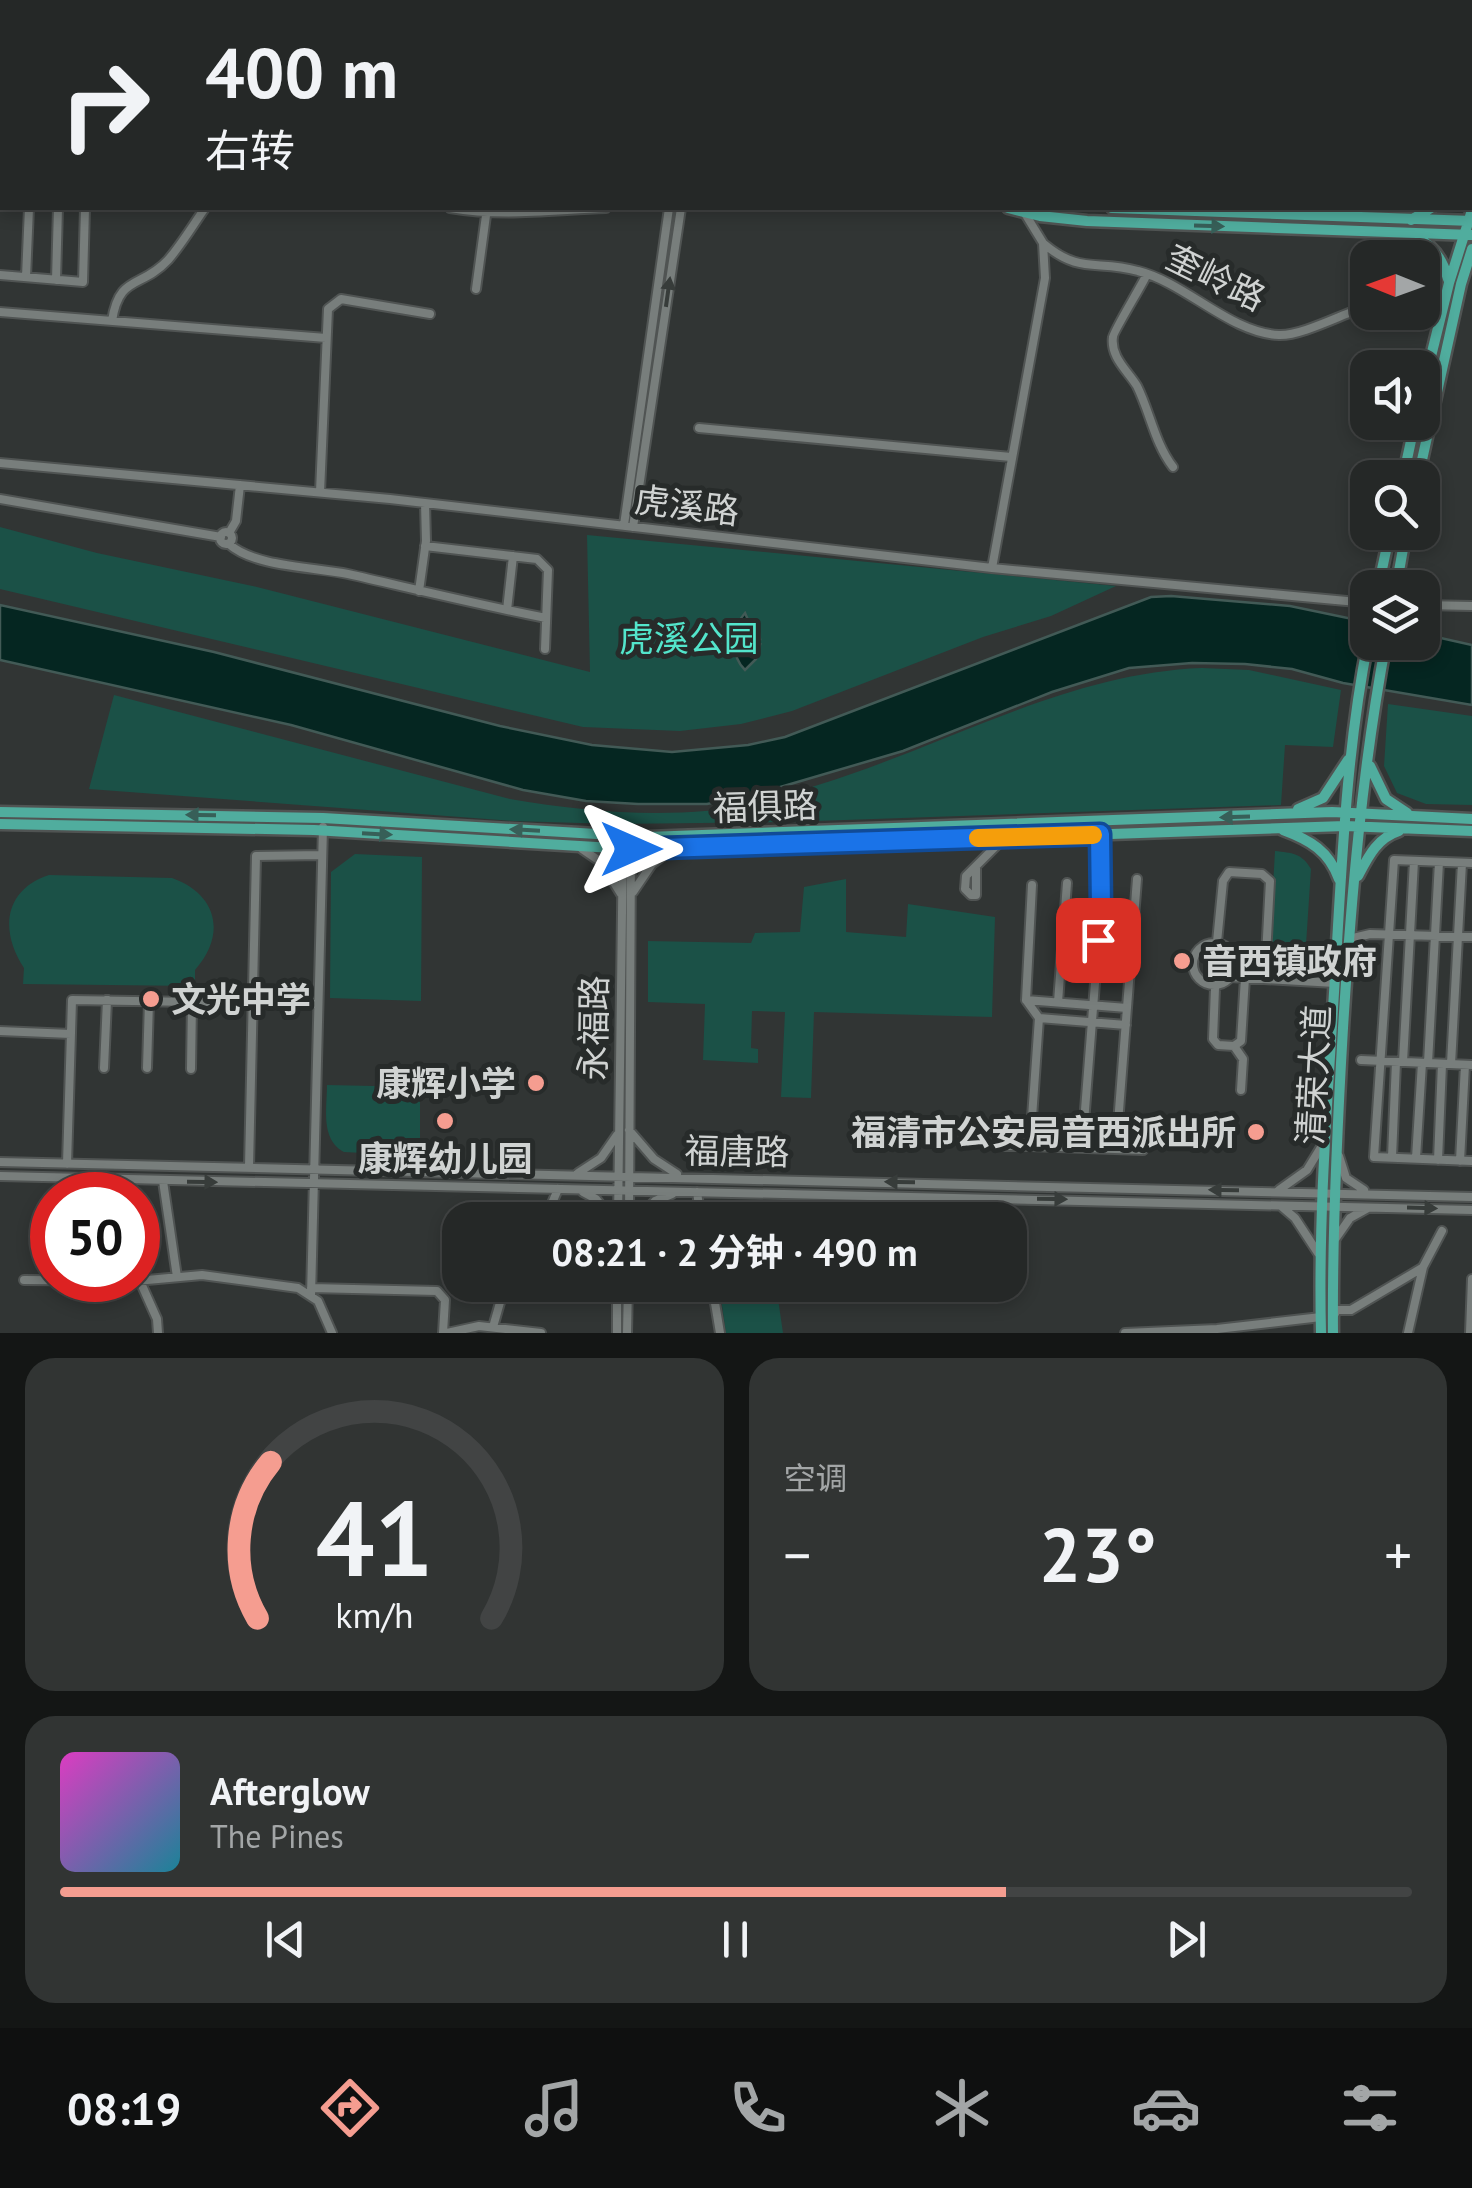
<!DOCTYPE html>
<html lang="zh">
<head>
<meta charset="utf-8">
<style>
  :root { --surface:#252827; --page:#313433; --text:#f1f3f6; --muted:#a3a6a7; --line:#424444; --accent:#f59d90 }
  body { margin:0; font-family:"PT Sans","Noto Sans SC",sans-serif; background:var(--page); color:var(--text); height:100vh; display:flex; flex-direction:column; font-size:38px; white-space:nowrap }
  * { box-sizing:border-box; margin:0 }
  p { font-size:32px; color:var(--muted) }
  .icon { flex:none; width:55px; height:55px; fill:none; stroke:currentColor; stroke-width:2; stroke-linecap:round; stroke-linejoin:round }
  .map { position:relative; height:1333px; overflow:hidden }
  .details { display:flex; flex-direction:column; gap:25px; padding:25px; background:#141615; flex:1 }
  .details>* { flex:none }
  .hud { position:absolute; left:0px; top:0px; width:1472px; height:210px; box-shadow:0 5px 15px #0003,0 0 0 2px var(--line); background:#252827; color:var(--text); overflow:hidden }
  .needle { width:65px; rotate:271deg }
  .fabs { position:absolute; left:1350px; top:240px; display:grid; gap:20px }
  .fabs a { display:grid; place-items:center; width:90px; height:90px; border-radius:20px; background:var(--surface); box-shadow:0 5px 15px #0003,0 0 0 2px var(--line); font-size:50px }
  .speed { position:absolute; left:30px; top:1172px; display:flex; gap:20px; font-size:50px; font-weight:700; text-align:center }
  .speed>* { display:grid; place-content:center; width:130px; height:130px; border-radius:50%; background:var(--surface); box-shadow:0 5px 15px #0003,0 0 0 2px var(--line); line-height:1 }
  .speed .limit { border:15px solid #d22; background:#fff; color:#111 }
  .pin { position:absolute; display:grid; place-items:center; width:85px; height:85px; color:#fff; margin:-42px; border-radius:20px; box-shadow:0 5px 15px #0006 }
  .me { position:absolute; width:110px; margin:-55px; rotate:90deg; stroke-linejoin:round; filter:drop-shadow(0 0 8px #0008) }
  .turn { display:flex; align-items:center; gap:35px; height:210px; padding:0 40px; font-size:45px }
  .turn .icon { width:130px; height:130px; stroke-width:2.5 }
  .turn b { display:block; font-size:70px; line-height:85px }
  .big { font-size:75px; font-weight:700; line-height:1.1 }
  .details .card { flex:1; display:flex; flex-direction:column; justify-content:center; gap:15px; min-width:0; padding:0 35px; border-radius:30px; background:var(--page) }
  .details .dial { align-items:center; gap:0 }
  .dial svg { height:260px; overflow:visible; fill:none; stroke:var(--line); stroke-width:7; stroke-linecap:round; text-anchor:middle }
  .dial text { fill:var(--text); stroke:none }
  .song { display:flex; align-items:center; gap:30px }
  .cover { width:120px; height:120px; border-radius:15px; background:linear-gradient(135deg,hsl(310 70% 55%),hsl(190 70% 35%)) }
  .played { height:10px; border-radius:5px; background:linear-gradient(90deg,var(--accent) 70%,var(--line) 70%) }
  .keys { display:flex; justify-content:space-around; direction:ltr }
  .heat { display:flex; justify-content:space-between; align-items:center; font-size:55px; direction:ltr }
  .details .tiles { flex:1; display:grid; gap:25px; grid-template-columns:1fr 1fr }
  .card:last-child { grid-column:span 2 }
  .trip { position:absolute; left:442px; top:1202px; width:585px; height:100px; border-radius:30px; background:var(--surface); box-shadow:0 5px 15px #0003,0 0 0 2px var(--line); font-weight:700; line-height:100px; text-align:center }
  .menu { display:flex; height:160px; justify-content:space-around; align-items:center; background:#0f1010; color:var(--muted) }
  .menu .icon { width:70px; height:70px }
  .menu .current { color:var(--accent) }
  .menu b { font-size:45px; color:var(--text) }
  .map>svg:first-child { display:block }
  .green { fill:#1b5147 }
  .water { fill:#052621; stroke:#425a56; stroke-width:2.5 }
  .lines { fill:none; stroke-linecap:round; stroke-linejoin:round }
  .minor-casing { stroke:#505453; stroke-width:12 }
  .major-casing { stroke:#505453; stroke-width:15 }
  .minor { stroke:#787e7c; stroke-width:8 }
  .major { stroke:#50ad9e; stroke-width:10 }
  .oneway { fill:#375f58 }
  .oneway2 { fill:#373c3a }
  .route-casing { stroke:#114b97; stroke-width:25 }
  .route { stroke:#1a73e8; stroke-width:18 }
  .slow { stroke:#f59e0b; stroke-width:18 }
  .poi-dot { fill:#f59d90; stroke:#272b2a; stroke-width:4 }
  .labels { text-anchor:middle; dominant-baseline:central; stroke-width:10; stroke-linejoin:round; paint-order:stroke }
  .street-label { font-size:35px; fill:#d0d3d2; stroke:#272b2a }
  .park-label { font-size:35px; fill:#53e5cb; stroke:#272b2a }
  .poi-label { font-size:35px; font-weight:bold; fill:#d0d3d2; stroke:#272b2a; text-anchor:start }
</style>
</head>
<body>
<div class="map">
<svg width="1472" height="1333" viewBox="0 0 1472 1333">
  <rect width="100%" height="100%" fill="#313534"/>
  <path class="green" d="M0 527 97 553 257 587 590 672 587 535 1116 586 1051 616 983 637 792 711 741 724 680 731 583 727 0 589Z
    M1202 668 1249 670 1341 690 1333 747 1285 745 1281 805 787 822 614 824 513 821 89 789 114 695 510 799C593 813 677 820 760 803 780 799 799 791 818 785 945 746 1067 673 1202 668Z
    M1388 704 1472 716V805L1426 804 1397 793 1384 766Z
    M1275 851C1292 853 1302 853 1311 869L1304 975 1268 973Z
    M355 854 422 857 421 1001 330 998 331 872Z
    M49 875 172 878C217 894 227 934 195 970V986L23 984 24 968C0 932 3 890 49 875Z
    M846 879V932L906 937 908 904 995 917 992 1017 814 1012 811 1098 781 1097 785 1012 752 1011 751 1048 758 1049V1063L703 1060 705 1004 648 1002V941L751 943 755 933 800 932 804 887Z
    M327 1085 420 1087V1156L344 1152C320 1139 327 1108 327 1085Z
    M719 1285H776L783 1333H726Z"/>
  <path class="water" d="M1171 596 1290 606 1367 622 1368 642H1422L1423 634 1472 645V705L1343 683 1292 669 1245 664 1192 663 1129 668 1052 692 903 751 760 793 707 804H638L586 801 523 790 291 725 0 660V605L214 652 500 726 592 745 672 752 748 745 785 737 1151 597Z
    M745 613 752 629 758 627 760 639H753L748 634 738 638 737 644 744 650 760 645 756 659 745 670C730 656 732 627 745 613Z"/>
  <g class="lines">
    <defs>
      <path id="minor" d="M8 2V0
        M37 2V0
        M65 2 66 0
        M91 2V0
        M123 2V0
        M200 2 201 0
        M229 2 230 0
        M570 2 573 0
        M718 2 719 0
        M732 2 733 0
        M1152 2 1153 0
        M0 21H2
        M1470 73 1472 74
        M0 94H2
        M0 188 2 189
        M450 208C503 217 552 210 606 208
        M1044 244C1081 275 1097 259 1138 271 1186 283 1230 333 1279 335 1302 336 1344 313 1368 306
        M1147 274C1142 285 1113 332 1113 337 1110 357 1128 371 1137 386 1150 412 1155 444 1173 467
        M0 275 83 282 85 208
        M26 277 29 208
        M56 280 58 208
        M476 289 487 208
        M1422 290 1430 289
        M0 312 326 338
        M112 321C119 274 141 289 168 260 182 244 193 225 205 208
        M699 428 1011 457
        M0 463 390 499 992 568 1368 603
        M320 492 328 309 341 299 430 314
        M0 499 221 537
        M624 525 669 208
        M633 527 681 208
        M220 538a6 6 0 1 1 12 0a6 6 0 1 1-12 0Z
        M229 533 236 521 240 485
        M229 544C254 567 315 567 348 574 414 589 480 605 546 618
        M425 546 537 559 548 570 545 649
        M992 568 1045 278 1043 243 1024 212
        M419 591 426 541 425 503
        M1422 605 1472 606
        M507 610 513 556
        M582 849 601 862 621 894
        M1472 863 1394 860 1374 1157 1472 1161
        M976 867V895H971L965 889 966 876 1004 838
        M1032 885 1026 1000 1039 1018 1030 1146 1143 1150
        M633 892 652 864 669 851
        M1349 939 1370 934 1472 937
        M1217 942 1223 881 1229 872 1262 874 1270 881 1266 956
        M1193 964a21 21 0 1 1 42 0a21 21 0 1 1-42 0Z
        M1230 977 1335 983
        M1215 988 1213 1039 1218 1045 1234 1046 1241 1041 1245 978
        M1026 1000 1127 1008
        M1058 1002 1067 883
        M1039 1018 1126 1025
        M0 1031 71 1034
        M1234 1046 1243 1059 1241 1090
        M1361 1060 1472 1065
        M1403 1062 1414 861
        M1428 1063 1439 862
        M1451 1064 1462 863
        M104 1068 107 1000
        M147 1068 149 1001
        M191 1069 192 1002
        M629 1130 654 1159 677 1174
        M1005 1146H1030
        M1082 1148 1101 907 1099 822
        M1116 1149 1137 879
        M1339 1156 1346 1178 1364 1190
        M1392 1157 1396 1062
        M1416 1158 1422 1063
        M1438 1160 1442 1064
        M1460 1161 1465 1065
        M0 1162 1472 1197
        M67 1164 72 1000 318 1004
        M249 1167 256 856 322 855
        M578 1173 601 1158 617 1135
        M0 1176 1472 1210
        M163 1181 177 1277
        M1279 1190 1307 1170 1323 1144
        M583 1192 596 1199 613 1220
        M697 1192 701 1220
        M1281 1206 1295 1218 1318 1253
        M545 1220 558 1189
        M618 1220 623 836
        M629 1220 631 845
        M636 1220 655 1201 672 1194
        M1336 1238 1350 1218 1368 1208
        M24 1280 136 1281 202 1275 298 1288 318 1301 332 1333
        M140 1281 157 1319 158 1333
        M712 1285 720 1333
        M311 1288 437 1291 445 1300 443 1333
        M311 1296 323 827
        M1333 1317 1337 1310H1351L1422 1268
        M493 1327 505 1285
        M447 1333 479 1326 541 1333
        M617 1333V1285
        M627 1333 628 1285
        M1125 1333 1217 1329 1321 1317
        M1408 1333 1423 1267 1442 1231
        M1470 1333 1472 1279"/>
      <path id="major" d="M350 0 358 2
        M400 0 409 2
        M1470 185 1472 183
        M1008 208 1040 216 1087 221 1472 235
        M1112 208 1472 221
        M1411 220 1431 208
        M1414 236C1432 244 1443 260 1448 279
        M1422 393 1449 283 1472 210
        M1403 478 1415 422
        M1418 478 1461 284 1472 249
        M1378 588 1390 532
        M1396 588 1406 532
        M1370 766 1386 799 1407 813
        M1298 809 1323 798 1348 760
        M0 812 323 818 647 837 1332 812 1472 819
        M0 824 314 830 647 850 1345 826 1472 831
        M1283 830C1310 840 1329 851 1339 879
        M1358 876C1368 857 1377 838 1399 831
        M1321 1333C1318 1214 1328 1095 1335 976 1342 864 1346 752 1368 642
        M1333 1333C1332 1231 1337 1130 1343 1028 1351 899 1362 770 1386 642"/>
    </defs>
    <use href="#minor" class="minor-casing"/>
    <use href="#major" class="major-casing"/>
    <use href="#minor" class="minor"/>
    <use href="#major" class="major"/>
  </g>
  <defs><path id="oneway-solid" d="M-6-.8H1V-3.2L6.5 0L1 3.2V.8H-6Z" transform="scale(2.5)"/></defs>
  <g class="oneway">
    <use href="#oneway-solid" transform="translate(1209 226) rotate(2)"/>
    <use href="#oneway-solid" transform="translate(201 815) rotate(-179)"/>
    <use href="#oneway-solid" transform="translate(1235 817) rotate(178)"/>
    <use href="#oneway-solid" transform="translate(525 830) rotate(-177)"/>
    <use href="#oneway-solid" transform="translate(377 834) rotate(3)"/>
  </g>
  <g class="oneway2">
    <use href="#oneway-solid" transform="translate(668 292) rotate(-82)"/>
    <use href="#oneway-solid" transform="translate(202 1182) rotate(1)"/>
    <use href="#oneway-solid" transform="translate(900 1182) rotate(-179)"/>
    <use href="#oneway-solid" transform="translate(1224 1190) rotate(-179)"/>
    <use href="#oneway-solid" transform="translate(1052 1199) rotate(1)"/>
    <use href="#oneway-solid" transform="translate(1422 1208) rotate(2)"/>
  </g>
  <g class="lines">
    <defs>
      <path id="route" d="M631 849 1100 834 1101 907 1098 940"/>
    </defs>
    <use href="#route" class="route-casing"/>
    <use href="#route" class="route"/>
    <path class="slow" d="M978 838 1093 835"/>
  </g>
  <g class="poi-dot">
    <circle cx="1182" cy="961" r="10"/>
    <circle cx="151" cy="999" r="10"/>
    <circle cx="536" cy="1083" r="10"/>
    <circle cx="445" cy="1121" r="10"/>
    <circle cx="1256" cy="1132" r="10"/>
  </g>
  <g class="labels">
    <g class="street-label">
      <text transform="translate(1216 277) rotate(26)">奎岭路</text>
      <text transform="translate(687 505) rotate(7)">虎溪路</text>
      <text transform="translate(765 806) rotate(-2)">福俱路</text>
      <text transform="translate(593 1028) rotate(-89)">永福路</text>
      <text transform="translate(1313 1075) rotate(-87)">清荣大道</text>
      <text transform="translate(737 1151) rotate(1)">福唐路</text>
    </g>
    <g class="park-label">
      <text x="689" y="638">虎溪公园</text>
    </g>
    <g class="poi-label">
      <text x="1202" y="961">音西镇政府</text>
      <text x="171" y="999">文光中学</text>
      <text x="516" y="1083" text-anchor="end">康辉小学</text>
      <text x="1236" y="1132" text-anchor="end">福清市公安局音西派出所</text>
      <text x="445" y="1158" text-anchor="middle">康辉幼儿园</text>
    </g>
  </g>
</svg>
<div class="fabs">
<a><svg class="needle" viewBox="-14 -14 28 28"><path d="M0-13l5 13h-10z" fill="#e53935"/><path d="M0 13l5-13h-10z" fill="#a3a6a7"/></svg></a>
<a><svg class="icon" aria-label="sound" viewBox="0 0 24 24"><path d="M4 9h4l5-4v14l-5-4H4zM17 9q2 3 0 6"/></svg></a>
<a><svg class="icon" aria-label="search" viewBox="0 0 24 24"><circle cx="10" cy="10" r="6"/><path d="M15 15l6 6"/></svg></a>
<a><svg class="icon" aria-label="layers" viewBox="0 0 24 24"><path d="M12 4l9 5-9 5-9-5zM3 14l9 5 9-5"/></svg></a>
</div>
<div class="speed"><div class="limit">50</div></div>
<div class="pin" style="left:1098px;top:940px;background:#d93025"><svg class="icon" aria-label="arrive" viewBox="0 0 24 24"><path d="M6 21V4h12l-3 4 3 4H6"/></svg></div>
<svg class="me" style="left:631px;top:849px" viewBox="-20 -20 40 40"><path d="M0-17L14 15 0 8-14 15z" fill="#1a73e8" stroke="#fff" stroke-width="4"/></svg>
<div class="trip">08:21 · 2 分钟 · 490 m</div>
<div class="hud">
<div class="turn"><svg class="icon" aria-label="right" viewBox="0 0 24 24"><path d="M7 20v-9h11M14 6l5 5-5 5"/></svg><div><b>400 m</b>右转</div></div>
</div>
</div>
<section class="details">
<div class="tiles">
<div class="card dial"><svg viewBox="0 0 100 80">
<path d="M14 69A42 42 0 1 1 86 69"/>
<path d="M14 69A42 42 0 0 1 18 21" stroke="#f59d90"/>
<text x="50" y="56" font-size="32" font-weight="700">41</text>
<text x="50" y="72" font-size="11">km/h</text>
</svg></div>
<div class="card"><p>空调</p>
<div class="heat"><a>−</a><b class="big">23°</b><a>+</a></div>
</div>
<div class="card">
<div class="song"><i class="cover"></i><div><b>Afterglow</b><p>The Pines</p></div></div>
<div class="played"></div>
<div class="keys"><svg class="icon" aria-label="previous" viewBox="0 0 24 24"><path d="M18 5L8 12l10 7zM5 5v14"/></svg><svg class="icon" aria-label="pause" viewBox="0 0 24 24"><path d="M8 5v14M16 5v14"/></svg><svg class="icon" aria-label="next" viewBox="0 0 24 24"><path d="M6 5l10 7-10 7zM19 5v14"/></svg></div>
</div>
</div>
</section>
<nav class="menu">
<b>08:19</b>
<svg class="icon current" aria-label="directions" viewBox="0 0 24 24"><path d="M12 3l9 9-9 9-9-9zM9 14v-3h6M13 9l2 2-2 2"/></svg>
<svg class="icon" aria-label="music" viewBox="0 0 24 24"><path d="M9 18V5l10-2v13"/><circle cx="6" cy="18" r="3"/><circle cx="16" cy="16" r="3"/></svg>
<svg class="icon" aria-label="phone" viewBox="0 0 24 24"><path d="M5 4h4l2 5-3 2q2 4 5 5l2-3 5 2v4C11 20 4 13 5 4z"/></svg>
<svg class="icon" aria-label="climate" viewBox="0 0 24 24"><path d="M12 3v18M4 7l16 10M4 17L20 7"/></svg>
<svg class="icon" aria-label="car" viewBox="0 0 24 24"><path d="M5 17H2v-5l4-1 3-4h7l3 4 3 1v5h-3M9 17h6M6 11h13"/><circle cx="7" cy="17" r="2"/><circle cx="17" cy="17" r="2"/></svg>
<svg class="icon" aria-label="filters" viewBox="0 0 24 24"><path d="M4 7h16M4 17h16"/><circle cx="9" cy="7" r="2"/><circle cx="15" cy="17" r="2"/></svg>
</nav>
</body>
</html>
